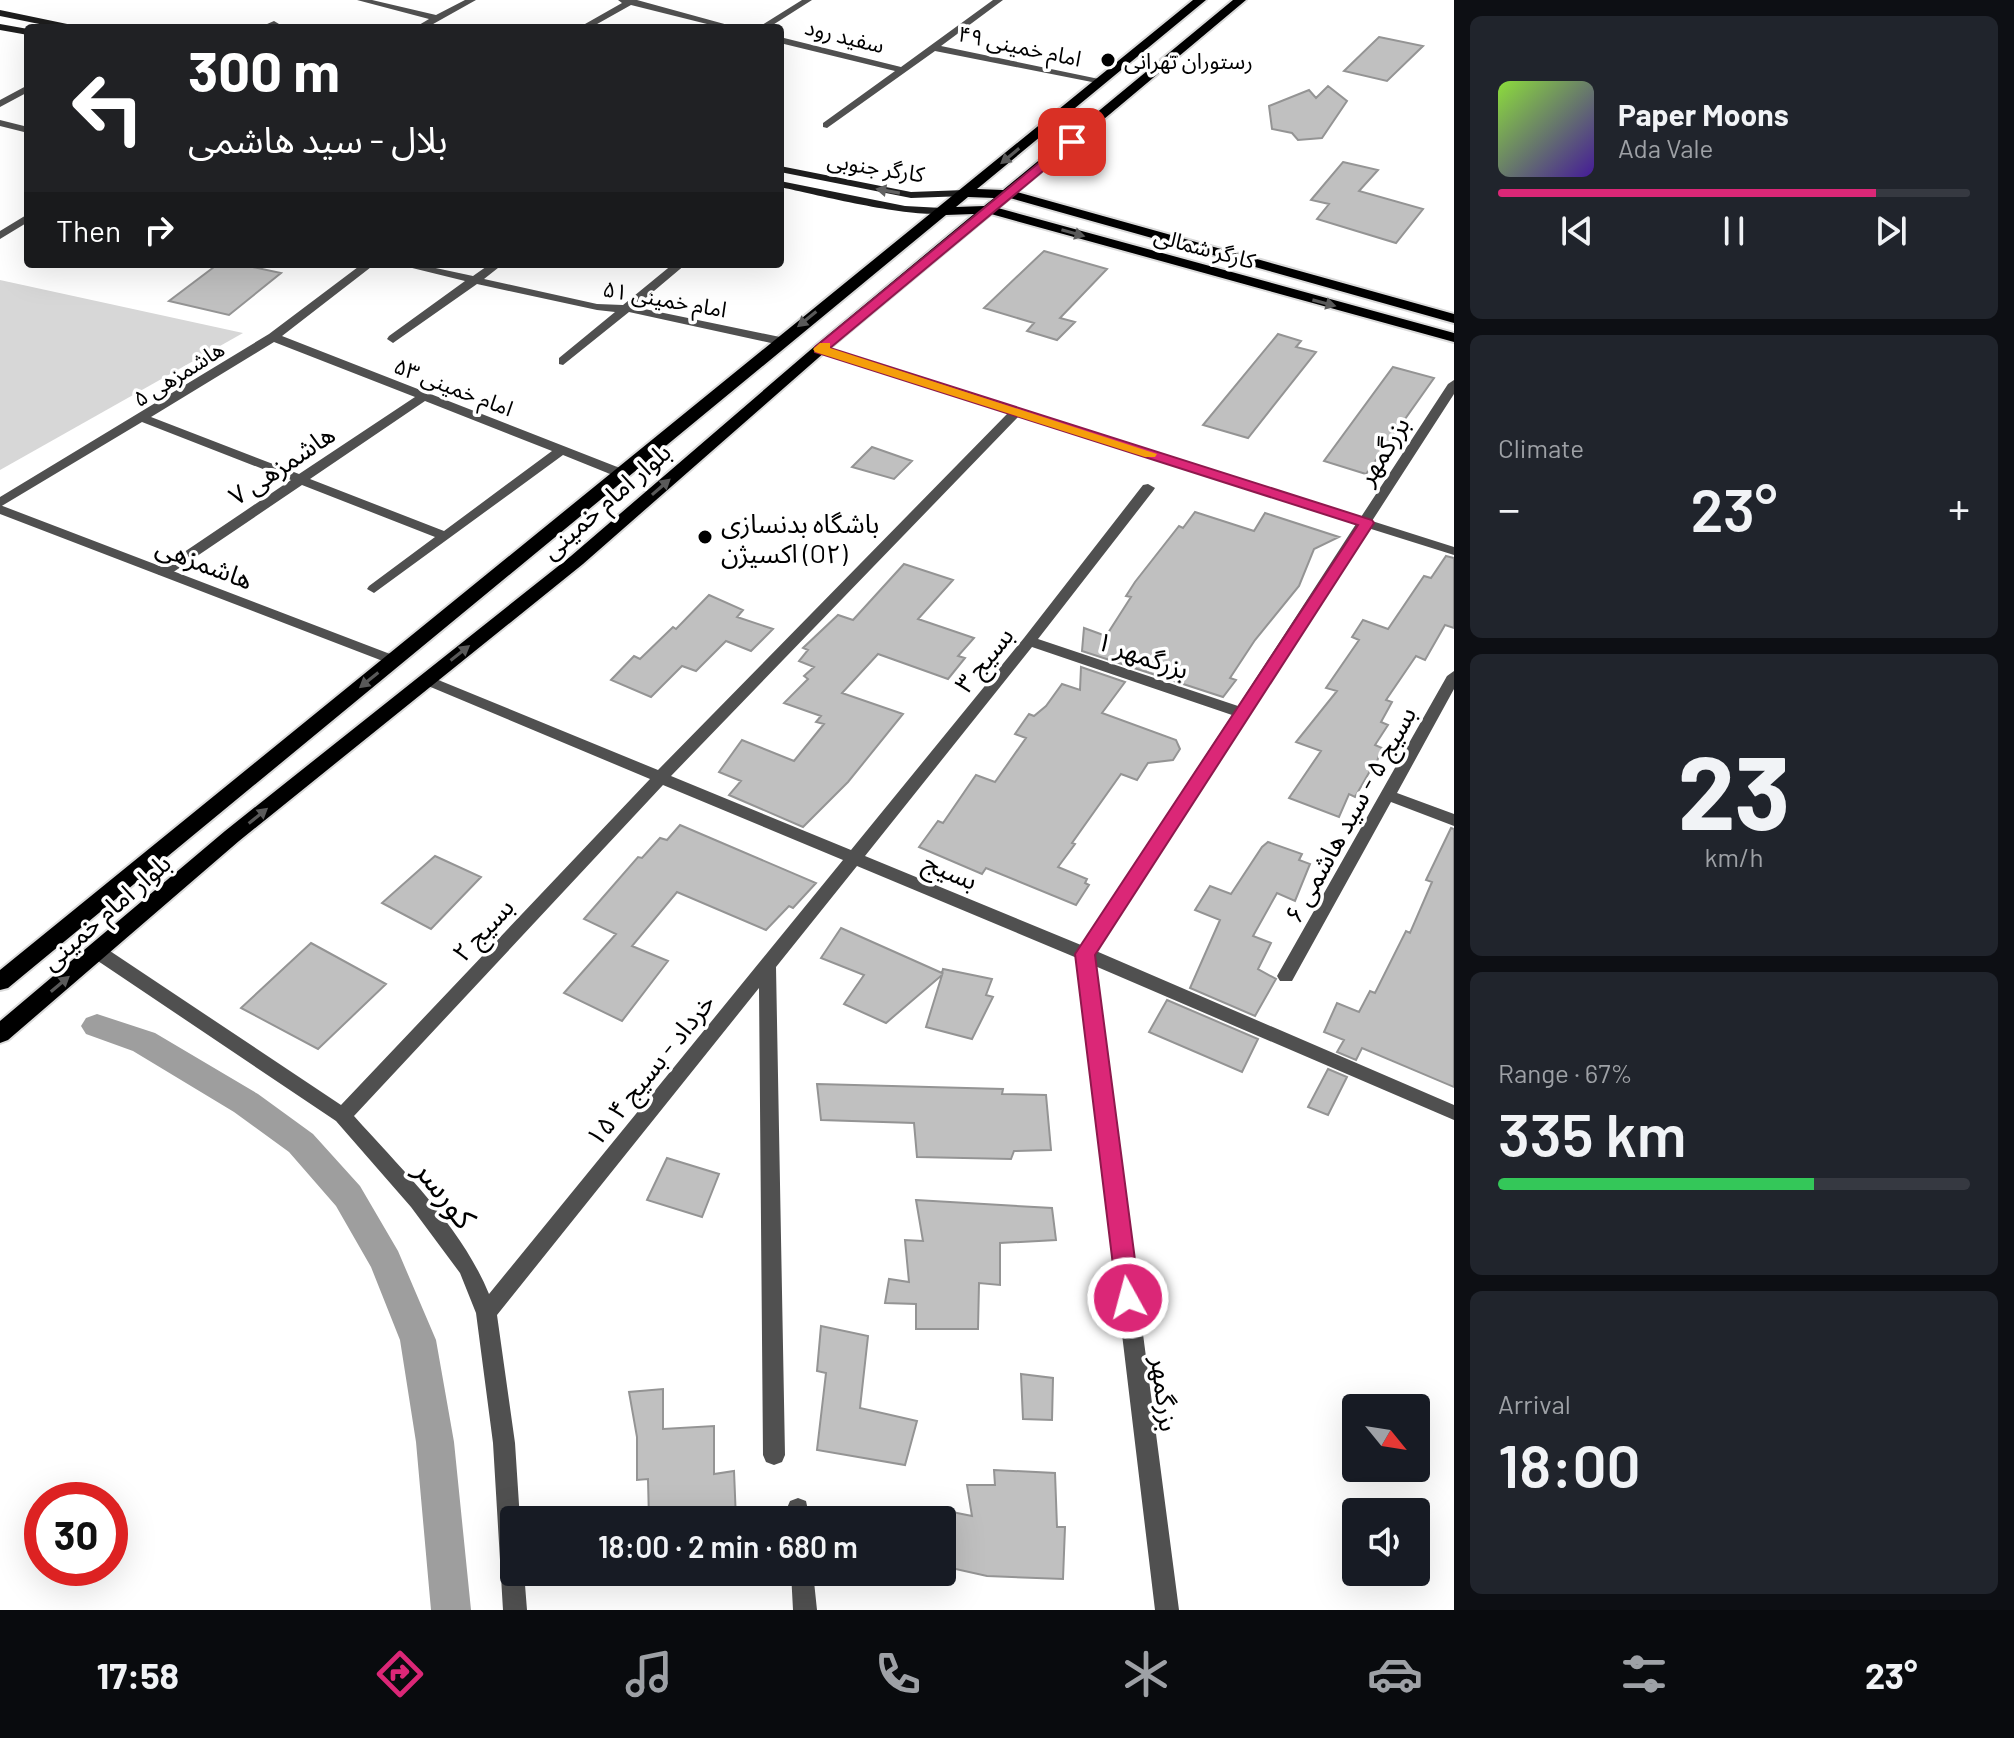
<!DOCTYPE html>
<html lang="en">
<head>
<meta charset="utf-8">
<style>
  :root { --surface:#171b24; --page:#20242c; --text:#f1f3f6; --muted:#9ea1a6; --line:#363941; --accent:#db2777 }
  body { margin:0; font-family:Barlow,"Noto Sans Arabic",sans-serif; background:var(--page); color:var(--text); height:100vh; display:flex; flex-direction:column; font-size:30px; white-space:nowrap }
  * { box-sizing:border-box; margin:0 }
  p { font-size:26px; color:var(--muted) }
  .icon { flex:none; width:44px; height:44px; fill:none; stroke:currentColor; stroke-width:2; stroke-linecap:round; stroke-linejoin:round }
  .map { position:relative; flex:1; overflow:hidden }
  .sheet { display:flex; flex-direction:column; gap:16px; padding:16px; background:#0d0f14; width:560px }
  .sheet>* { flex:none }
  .hud { position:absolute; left:24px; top:24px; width:760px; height:244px; border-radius:8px; box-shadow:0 8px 32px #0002; background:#202124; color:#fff; overflow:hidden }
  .needle { width:52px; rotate:120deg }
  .buttons { position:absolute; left:1342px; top:1394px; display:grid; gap:16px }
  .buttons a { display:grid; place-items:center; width:88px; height:88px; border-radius:8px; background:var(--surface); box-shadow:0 8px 32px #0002; font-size:40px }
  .speed { position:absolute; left:24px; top:1482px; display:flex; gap:16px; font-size:40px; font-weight:700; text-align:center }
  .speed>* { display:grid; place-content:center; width:104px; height:104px; border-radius:50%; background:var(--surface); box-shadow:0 8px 32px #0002; line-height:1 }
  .speed .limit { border:12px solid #d22; background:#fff; color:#111 }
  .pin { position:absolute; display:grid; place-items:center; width:68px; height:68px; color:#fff; margin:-34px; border-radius:16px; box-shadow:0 4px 12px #0006 }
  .me { position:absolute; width:88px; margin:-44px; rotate:353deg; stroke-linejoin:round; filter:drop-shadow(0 0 6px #0008) }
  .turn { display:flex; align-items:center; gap:28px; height:168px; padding:0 32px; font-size:36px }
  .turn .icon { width:104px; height:104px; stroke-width:2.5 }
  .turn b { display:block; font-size:56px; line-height:68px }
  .then { display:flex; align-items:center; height:76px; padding:0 32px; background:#0003; gap:16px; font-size:30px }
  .big { font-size:60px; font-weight:600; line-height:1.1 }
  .sheet .tile { flex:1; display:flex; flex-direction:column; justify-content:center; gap:12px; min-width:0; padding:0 28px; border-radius:12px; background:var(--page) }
  .sheet .dial { align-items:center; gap:0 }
  .dial b { font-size:104px; line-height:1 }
  .song { display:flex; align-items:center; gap:24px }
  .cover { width:96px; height:96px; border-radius:12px; background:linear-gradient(135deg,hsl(90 70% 55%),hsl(260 70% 35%)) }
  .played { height:8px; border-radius:4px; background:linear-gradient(90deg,var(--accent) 80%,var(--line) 80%) }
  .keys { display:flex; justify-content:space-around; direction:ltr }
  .heat { display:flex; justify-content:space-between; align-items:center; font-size:44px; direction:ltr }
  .charge { height:12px; border-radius:6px; background:linear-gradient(90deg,#34c759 67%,var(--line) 0) }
  .trip { position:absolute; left:500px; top:1506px; width:456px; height:80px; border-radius:8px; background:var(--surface); box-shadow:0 8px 32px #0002; font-weight:600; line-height:80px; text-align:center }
  .menu { display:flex; height:128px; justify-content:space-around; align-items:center; background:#090b0e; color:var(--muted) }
  .menu .icon { width:56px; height:56px }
  .menu .on { color:var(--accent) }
  .menu b { font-size:36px; color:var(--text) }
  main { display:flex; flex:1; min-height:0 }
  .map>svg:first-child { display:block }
  .green { fill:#d7d7d7 }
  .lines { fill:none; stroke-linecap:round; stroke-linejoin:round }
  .canal { fill:#9e9e9e; fill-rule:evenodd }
  .building { fill:#c0c0c0; stroke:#949494; stroke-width:2 }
  .primary-casing { stroke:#dbdbdb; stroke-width:4 }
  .minor { fill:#505050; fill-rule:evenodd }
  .tertiary { fill:#505050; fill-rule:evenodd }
  .secondary { fill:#1d1d1d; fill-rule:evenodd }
  .primary { fill:#000; fill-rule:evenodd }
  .oneway { fill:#595959 }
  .oneway2 { fill:#616161 }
  .route { fill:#db2777; stroke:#8e194d; stroke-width:2 }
  .slow { fill:#f59e0b }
  .poi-dot { fill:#000; stroke:#fff; stroke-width:3 }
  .labels { text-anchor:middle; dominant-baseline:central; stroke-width:7; stroke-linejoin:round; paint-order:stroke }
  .far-street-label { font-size:22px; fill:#000; stroke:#fff }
  .far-poi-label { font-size:22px; fill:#000; stroke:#fff; text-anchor:start }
  .street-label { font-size:26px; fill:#000; stroke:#fff }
  .poi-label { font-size:26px; fill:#000; stroke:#fff; text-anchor:start }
  .near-street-label { font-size:32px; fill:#000; stroke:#fff }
</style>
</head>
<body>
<main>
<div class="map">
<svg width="1454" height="1610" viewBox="0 0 1454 1610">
  <rect width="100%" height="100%" fill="#fff"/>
  <path class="green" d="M0 280 243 333 0 470Z"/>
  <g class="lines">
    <path class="canal" d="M97 1014 155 1033 258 1094 313 1134 360 1186 398 1251 436 1340 454 1442 471 1610H431L416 1442 400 1340 371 1267 336 1206 289 1152 234 1112 133 1051 86 1034 81 1026 86 1018Z"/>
  </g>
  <path class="building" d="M1379 37 1423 46 1387 81 1344 71Z
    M1328 86 1347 101 1322 138 1298 140 1292 133 1272 129 1269 106 1309 90 1316 98Z
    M1343 162 1378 170 1359 191 1423 209 1396 243 1317 219 1329 204 1311 200Z
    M1044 251 1107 269 1060 318 1075 322 1057 340 1027 331 1034 323 984 308Z
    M218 264H239L281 273 229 315 169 301Z
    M1278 334 1301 341 1296 347 1316 352 1248 438 1203 425Z
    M1393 367 1434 378 1366 474 1324 461Z
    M872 447 912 461 894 479 852 467Z
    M1195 512 1254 531 1265 513 1339 537 1314 549 1299 586 1255 640 1230 678 1236 680 1223 697 1082 651 1084 628 1106 636 1131 597 1126 596 1135 582 1179 526 1183 528Z
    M1446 556 1454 558V628L1445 625 1425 660 1416 656 1386 700 1392 702 1381 722 1388 725 1375 745 1382 748 1373 772 1370 771 1355 797 1349 794 1339 817 1289 798 1321 751 1296 742 1337 691 1326 688 1359 640 1352 637 1363 620 1388 629 1424 576 1431 578Z
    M904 564 953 580 918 619 974 638 958 656 965 658 948 679 878 654 842 693 903 714 848 782 803 827 729 795 741 781 719 772 742 740 794 761 824 724 816 722 821 716 784 703 808 679 804 676 814 667 799 661 808 650 803 648 838 615 853 620Z
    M709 595 743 610 737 617 773 629 751 651 726 641 696 671 682 666 651 697 611 680 634 656 640 659 673 627 676 629Z
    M1081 667 1125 682 1102 713 1176 740 1180 749 1173 760 1148 763 1137 780 1121 774 1072 843 1075 844 1058 867 1087 879 1085 883 1089 885 1076 905 986 868 982 874 919 847 938 821 943 823 976 775 995 782 1026 738 1015 734 1029 714 1034 716 1046 706 1062 684 1080 690Z
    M680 825 816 883 793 908 789 906 766 930 677 892 632 946 668 961 622 1021 564 993 616 934 584 919 638 857 642 858 660 838 667 840Z
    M1451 828 1454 829V1087L1362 1048 1356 1060 1337 1052 1344 1040 1324 1032 1337 1003 1359 1012 1370 991 1375 993 1406 931 1410 933 1432 882 1426 880Z
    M1268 842 1302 854 1299 860 1310 864 1295 901 1277 893 1253 936 1271 943 1258 969 1276 979 1255 1016 1190 988 1220 920 1195 910 1210 886 1231 894 1262 847Z
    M435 856 481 877 431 929 382 903Z
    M841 928 942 973 943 969 992 979 986 995 993 997 972 1039 926 1027 942 975 886 1023 844 1004 864 975 821 958Z
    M311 943 386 984 318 1049 241 1008Z
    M1167 1000 1258 1039 1242 1072 1149 1032Z
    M1328 1069 1347 1077 1328 1115 1308 1107Z
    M817 1084 1003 1089 1002 1094 1046 1095 1051 1150 1014 1151 1011 1159 917 1157 914 1123 821 1120Z
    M667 1158 719 1174 702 1217 647 1200Z
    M916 1200 1052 1208 1056 1240 1000 1243V1285L979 1283 978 1329H916V1304L885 1303 889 1279 909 1282 905 1240 923 1241Z
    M821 1326 868 1336 860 1408 917 1421 905 1465 817 1450 826 1373 817 1371Z
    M1021 1374 1053 1378 1052 1420 1023 1419Z
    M663 1389V1429L714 1426V1474L734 1471 736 1520H649L648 1479 637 1480V1437L629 1392Z
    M994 1470 1055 1473 1057 1527H1065L1063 1579 987 1576 942 1566V1510L972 1516 967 1485H995Z"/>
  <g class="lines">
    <defs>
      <path id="primary" d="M1193 0H1206L977 189 1003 190 1233 0H1246L1017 192 1454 314V323L1010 198 998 208 1454 333V342L991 214 825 352 583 564 239 841 8 1040 0 1043V1021L225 831 571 556 815 346 974 214 946 215 8 988 0 990V970ZM968 197 994 198 984 206 956 207Z"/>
    </defs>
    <use href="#primary" class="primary-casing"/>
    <path class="minor" d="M357 0H372L436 15 465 0H476L426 28H414L429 19Z
      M618 0H637L739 28H723L631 5 590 28H578L622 3Z
      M802 0H812L768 28H757Z
      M993 0H1003L941 46 1099 79 1104 82 1102 84 935 51 827 128 823 127V123L895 71 780 43V37L901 67Z
      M274 21 279 24 277 26 258 28Z
      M28 85V92L0 107V100Z
      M0 120 28 127V133L0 126Z
      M28 214V222L0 239V231Z
      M362 264H375L282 336 625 470V476H615L563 455 374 593 367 589 369 586 435 537 302 485 169 575H159L157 572 159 569 291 480 142 422 0 507V497L269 334ZM274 342 415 397 299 474 151 417ZM425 401 552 451 444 531 310 479Z
      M396 264H417L473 276 490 264H503L484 279 597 304 623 305 673 264H686L635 307 780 337 786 341 780 345 629 312 563 365 559 364V358L615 312 597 310 477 284 393 343 387 339 389 336 465 281Z
      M820 345 1361 517 1448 384 1454 380V394L1372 521 1454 547V555L1368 528 1096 951 1454 1105V1120L1095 966 1179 1610H1155L1077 958 857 866 776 967 785 1455 782 1462 774 1465 766 1462 763 1455 759 988 497 1315 515 1443 520 1520H514V1572H524L527 1610H503L493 1443 476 1313 460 1273 411 1207 336 1121 92 957 89 952 92 947H104L341 1105 650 779 421 683 419 680 421 677H431L658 770 1008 413 816 352V346ZM1019 416 1356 524 1238 706 1038 639 1153 491 1155 488 1148 484 1143 485 1024 638 851 850 671 776ZM1032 647 1232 715 1081 945 865 856ZM663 785 843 860 489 1294C461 1226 403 1171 354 1116Z
      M1454 671V689L1397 793 1454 814V826L1391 802 1292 981H1280L1277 976 1447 676Z
      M798 1498 806 1501 810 1520H788L787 1508 790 1501Z
      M791 1572H813L817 1610H793Z"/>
    <path class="tertiary" d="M0 505 398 657 400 660 393 665 388 663 0 514Z"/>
    <path class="secondary" d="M0 10 72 25 77 28H59L0 16Z
      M0 24 28 29V35L0 30Z
      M780 166 911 192 965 190 970 193 965 196 911 198 780 172Z
      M780 181 905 206 942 208 947 211C928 223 809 193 780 187Z"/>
    <use href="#primary" class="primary"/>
  </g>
  <defs><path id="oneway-solid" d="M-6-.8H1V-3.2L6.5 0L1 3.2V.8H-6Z" transform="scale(2)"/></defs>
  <g class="oneway">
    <use href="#oneway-solid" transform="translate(1010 156) rotate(140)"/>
    <use href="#oneway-solid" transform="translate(1073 233) rotate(16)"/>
    <use href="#oneway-solid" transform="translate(1324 303) rotate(15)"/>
    <use href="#oneway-solid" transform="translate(807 319) rotate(141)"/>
    <use href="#oneway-solid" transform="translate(661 487) rotate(-41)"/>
    <use href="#oneway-solid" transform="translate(460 653) rotate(-38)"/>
    <use href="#oneway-solid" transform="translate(369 680) rotate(141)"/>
    <use href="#oneway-solid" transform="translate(258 816) rotate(-39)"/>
    <use href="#oneway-solid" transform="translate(60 984) rotate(-40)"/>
  </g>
  <use class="oneway2" href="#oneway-solid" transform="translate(888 191) rotate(-170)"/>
  <path class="route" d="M1068 139 1078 142 830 348 1372 520 1374 523 1095 955 1140 1298 1136 1305 1128 1308 1120 1305 1117 1298 1075 954 1358 525 815 352V347Z"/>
  <path class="slow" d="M820 343H830V348L1157 454 1155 457H1145L815 352 813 349Z"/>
  <g class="poi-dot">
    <circle cx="1108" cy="60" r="8"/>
    <circle cx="705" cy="537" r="8"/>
  </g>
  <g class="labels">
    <g class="far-street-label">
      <text transform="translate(845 35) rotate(14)">سفید رود</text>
      <text transform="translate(1020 45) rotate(12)">امام خمینی ۴۹</text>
      <text transform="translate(876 166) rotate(9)">کارگر جنوبی</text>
      <text transform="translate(1205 247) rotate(15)">کارگر شمالی</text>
      <text transform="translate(665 298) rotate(10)">امام خمینی ۵۱</text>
      <text transform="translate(178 373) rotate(-32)">هاشمزهی ۵</text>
      <text transform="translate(454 386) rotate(21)">امام خمینی ۵۳</text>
    </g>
    <g class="far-poi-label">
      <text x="1124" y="60">رستوران تهرانی</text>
    </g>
    <g class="street-label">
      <text transform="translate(1382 450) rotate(-58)">بزرگمهر</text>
      <text transform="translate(281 464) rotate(-34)">هاشمزهی ۷</text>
      <text transform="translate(605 500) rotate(-41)">بلوار امام خمینی</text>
      <text transform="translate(205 562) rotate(21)">هاشمزهی</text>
      <text transform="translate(1143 654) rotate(19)">بزرگمهر ۱</text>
      <text transform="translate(983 659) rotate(-51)">بسیج ۳</text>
      <text transform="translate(1349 814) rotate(-61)">بسیج ۵ - سید هاشمی ۶</text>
      <text transform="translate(951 870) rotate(23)">بسیج</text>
      <text transform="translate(105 911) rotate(-41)">بلوار امام خمینی</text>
      <text transform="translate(482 929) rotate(-47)">بسیج ۲</text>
      <text transform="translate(649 1069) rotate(-51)">۱۵ خرداد - بسیج ۴</text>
      <text transform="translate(1166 1394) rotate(83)">بزرگمهر</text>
    </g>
    <g class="poi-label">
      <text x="721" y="522">باشگاه بدنسازی<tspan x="721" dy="30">اکسیژن (O۲)</tspan></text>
    </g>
    <g class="near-street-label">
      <text transform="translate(447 1193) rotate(52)">کورسر</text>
    </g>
  </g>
</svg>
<div class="buttons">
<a><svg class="needle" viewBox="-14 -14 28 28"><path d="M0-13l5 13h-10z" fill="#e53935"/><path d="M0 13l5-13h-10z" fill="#9ea1a6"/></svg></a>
<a><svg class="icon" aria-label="sound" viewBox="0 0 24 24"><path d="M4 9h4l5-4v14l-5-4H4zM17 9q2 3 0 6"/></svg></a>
</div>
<div class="speed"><div class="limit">30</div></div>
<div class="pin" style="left:1072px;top:142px;background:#d93025"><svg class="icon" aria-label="arrive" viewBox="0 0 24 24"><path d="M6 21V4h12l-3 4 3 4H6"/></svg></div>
<svg class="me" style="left:1128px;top:1298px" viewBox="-20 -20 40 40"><circle r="17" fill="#db2777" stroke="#fff" stroke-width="3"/><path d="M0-11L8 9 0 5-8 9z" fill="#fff"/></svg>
<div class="trip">18:00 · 2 min · 680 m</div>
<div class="hud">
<div class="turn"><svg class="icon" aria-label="left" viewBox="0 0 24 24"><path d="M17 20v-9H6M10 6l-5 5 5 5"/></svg><div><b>300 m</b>بلال - سید هاشمی</div></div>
<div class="then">Then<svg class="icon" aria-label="right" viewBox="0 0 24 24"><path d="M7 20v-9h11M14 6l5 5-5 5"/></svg></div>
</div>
</div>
<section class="sheet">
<div class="tile">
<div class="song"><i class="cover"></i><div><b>Paper Moons</b><p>Ada Vale</p></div></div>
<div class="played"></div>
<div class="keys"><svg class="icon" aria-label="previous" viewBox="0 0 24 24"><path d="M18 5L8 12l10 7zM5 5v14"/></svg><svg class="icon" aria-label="pause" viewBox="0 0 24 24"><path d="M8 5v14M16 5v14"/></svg><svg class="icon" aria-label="next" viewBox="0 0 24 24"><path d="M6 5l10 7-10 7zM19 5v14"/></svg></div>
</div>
<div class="tile"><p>Climate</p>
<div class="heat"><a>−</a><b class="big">23°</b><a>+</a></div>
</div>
<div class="tile dial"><b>23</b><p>km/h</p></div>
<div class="tile"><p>Range · 67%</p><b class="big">335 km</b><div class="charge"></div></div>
<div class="tile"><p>Arrival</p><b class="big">18:00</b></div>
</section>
</main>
<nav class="menu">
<b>17:58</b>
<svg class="icon on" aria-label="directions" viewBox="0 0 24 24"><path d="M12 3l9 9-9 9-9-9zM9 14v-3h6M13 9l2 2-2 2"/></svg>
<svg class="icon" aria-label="music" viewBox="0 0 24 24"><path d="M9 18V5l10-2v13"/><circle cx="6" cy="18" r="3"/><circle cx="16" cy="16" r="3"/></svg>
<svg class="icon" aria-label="phone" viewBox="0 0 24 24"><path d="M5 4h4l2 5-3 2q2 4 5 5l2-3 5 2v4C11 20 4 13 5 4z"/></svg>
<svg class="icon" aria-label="climate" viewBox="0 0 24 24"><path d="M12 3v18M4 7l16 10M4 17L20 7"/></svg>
<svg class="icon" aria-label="car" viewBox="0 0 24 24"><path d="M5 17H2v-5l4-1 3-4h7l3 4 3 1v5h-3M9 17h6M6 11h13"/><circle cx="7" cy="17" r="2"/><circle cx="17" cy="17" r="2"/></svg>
<svg class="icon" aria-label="filters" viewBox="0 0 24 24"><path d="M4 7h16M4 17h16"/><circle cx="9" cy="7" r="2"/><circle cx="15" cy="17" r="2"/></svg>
<b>23°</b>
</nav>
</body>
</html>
